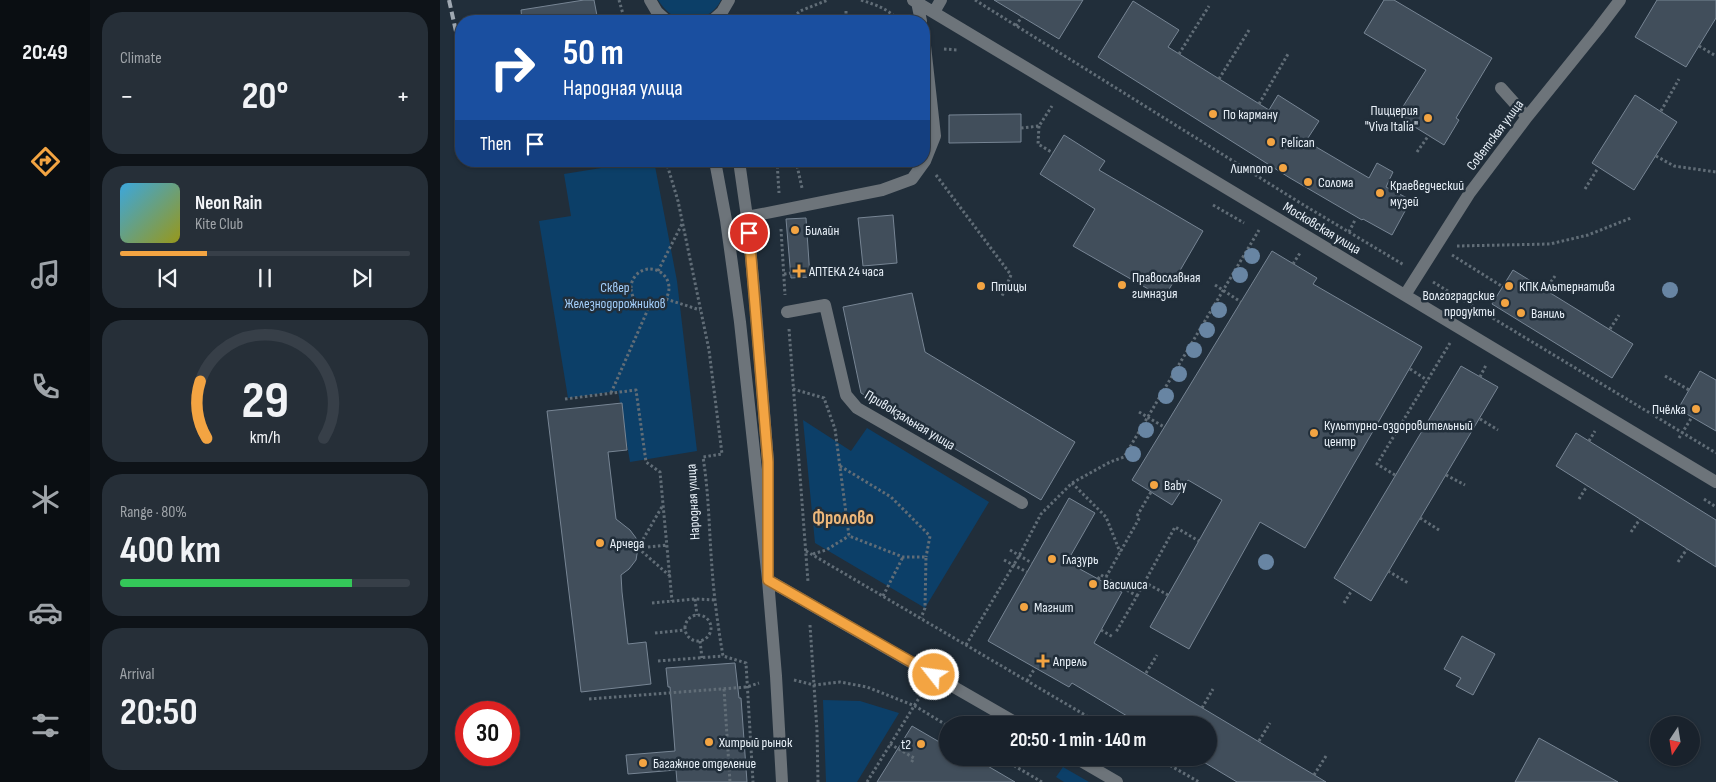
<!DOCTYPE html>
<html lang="en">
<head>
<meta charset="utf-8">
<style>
  :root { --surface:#19222c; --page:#262f38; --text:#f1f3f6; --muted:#9fa4a9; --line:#373f48; --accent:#f3a442 }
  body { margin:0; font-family:"Sofia Sans Condensed",sans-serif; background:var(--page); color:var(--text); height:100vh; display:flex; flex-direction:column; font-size:19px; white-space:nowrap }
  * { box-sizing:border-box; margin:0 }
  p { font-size:16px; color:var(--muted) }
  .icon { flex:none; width:28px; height:28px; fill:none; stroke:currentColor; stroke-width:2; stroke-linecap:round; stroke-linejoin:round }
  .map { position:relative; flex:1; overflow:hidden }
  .drawer { display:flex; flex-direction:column; gap:12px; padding:12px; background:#0e1318; width:350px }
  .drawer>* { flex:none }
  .hud { position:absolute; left:15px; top:15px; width:475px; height:152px; border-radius:20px; box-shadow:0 1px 4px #0004,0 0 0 1px var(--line); background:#1a4fa0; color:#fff; overflow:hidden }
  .needle { width:32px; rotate:192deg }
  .buttons { position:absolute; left:1210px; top:716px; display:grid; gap:10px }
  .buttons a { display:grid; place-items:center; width:50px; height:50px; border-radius:50%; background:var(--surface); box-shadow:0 1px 4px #0004,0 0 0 1px var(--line); font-size:25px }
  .speed { position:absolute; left:15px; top:701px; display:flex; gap:10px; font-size:25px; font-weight:700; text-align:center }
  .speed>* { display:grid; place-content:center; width:65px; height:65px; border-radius:50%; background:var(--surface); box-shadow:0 1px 4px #0004,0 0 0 1px var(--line); line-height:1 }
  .speed .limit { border:8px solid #d22; background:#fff; color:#111 }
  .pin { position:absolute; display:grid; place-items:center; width:42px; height:42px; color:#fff; margin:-21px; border:2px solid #fff; border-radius:50%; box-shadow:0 1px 5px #0007 }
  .me { position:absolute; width:55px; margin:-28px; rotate:300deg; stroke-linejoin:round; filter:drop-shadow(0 0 4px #0008) }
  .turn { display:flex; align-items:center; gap:18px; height:105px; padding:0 25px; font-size:22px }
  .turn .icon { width:65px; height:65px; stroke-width:2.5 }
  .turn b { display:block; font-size:35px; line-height:42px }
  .then { display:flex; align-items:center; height:48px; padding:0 25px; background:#0003; gap:10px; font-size:19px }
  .big { font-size:38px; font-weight:700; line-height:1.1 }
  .drawer .tile { flex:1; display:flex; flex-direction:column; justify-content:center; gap:8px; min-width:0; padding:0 18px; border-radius:20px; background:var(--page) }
  .drawer .dial { align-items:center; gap:0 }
  .dial svg { height:130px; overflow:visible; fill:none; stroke:var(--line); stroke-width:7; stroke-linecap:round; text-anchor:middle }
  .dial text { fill:var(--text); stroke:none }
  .song { display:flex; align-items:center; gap:15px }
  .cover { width:60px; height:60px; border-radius:8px; background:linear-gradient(135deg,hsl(200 70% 55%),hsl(60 70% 35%)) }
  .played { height:5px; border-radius:2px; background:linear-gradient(90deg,var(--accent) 30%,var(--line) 30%) }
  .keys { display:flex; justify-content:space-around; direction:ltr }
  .heat { display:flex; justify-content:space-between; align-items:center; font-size:28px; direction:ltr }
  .charge { height:8px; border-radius:4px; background:linear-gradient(90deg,#34c759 80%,var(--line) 0) }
  .trip { position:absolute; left:499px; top:716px; width:278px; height:50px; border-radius:25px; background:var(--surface); box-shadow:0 1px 4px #0004,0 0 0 1px var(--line); font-weight:700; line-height:50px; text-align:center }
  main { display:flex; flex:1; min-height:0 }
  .tab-bar { display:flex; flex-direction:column; width:90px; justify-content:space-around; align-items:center; background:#0a0e12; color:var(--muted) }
  .tab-bar .icon { width:35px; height:35px }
  .tab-bar .on { color:var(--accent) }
  .tab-bar b { font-size:22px; color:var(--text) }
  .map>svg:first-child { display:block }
  .green { fill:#0c3f68 }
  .building { fill:#414e5b; stroke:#778594 }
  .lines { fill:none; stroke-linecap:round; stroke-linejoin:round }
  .path { stroke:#616d77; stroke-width:3; stroke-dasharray:2.5 2.5; stroke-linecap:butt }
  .minor { stroke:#6d747a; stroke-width:12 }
  .rail { stroke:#9fa8b2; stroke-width:4; stroke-dasharray:8 4; stroke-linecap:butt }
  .tree { fill:#6885a3 }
  .route-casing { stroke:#9e6b2b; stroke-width:12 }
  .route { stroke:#f3a442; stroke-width:9 }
  .poi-dot { fill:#f3a442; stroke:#212e3a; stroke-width:2 }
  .labels { text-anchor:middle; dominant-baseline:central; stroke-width:5; stroke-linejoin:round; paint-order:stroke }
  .poi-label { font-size:14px; fill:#e9f1f9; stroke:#212e3a; text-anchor:start }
  .street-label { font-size:14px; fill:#e9f1f9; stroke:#212e3a }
  .park-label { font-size:14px; fill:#a2cdf9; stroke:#212e3a }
  .district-label { font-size:19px; font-weight:bold; fill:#edb77a; stroke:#212e3a }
</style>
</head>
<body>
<main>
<nav class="tab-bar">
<b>20:49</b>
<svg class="icon on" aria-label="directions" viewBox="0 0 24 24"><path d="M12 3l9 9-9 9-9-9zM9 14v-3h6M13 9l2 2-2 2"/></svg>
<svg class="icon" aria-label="music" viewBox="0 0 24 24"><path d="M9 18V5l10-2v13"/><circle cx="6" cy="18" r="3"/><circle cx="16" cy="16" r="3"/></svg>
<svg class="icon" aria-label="phone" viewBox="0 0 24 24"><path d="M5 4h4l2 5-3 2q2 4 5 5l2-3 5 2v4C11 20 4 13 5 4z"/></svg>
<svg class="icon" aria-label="climate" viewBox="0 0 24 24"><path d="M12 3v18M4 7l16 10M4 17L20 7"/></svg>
<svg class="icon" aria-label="car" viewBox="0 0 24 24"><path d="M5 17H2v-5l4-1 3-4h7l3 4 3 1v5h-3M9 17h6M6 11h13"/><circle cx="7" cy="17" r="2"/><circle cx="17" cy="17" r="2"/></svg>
<svg class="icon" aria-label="filters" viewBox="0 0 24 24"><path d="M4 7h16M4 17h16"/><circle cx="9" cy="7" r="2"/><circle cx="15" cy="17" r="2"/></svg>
</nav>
<section class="drawer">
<div class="tile"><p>Climate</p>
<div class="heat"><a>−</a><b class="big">20°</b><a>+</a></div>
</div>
<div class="tile">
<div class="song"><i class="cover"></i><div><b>Neon Rain</b><p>Kite Club</p></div></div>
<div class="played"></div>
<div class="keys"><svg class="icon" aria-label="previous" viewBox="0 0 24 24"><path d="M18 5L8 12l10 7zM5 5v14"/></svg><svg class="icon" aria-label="pause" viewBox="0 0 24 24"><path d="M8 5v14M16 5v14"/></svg><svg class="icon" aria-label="next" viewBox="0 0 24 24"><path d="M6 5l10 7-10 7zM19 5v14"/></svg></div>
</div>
<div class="tile dial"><svg viewBox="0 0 100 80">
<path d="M14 69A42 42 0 1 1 86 69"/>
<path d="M14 69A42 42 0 0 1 10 34" stroke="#f3a442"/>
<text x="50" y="56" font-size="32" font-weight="700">29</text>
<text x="50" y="72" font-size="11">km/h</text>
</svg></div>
<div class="tile"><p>Range · 80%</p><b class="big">400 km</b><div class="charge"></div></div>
<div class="tile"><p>Arrival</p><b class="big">20:50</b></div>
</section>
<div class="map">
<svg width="1276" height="782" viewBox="0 0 1276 782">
  <rect width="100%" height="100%" fill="#212e3a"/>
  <path class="green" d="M218 0H281C273 18 249 25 232 15 226 11 222 6 218 0Z
    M186 161H214L237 281 257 451 190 462 178 391 128 398 99 221 131 216 124 174 186 164Z
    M363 420 411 451 427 428 549 502 485 608 375 543Z
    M383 700 420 701 459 713 417 782H386Z
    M623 767 649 782H624L616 777Z"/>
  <path class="building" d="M144 0H154L158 21H82L81 10Z
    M554 0H643L619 39Z
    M944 0H954L1052 58 1016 118 1019 120 1004 145 957 116 986 70 924 33Z
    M1217 0H1276V18L1246 67 1195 37Z
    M693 1 739 30 728 47 829 110 838 95 879 121 866 141 929 178 937 163 953 172 946 187 971 200 952 235 923 219 922 220 850 178 658 57Z
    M1195 95 1237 122 1194 190 1152 163Z
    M581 114V142L509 143V115Z
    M624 135 665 161 659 170 763 231 724 298 633 246 655 209 600 174Z
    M453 215 457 263 423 266 418 218Z
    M366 218 370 277 351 278 346 219Z
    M832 251 877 278 873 284 982 347 865 548 820 522 749 649 710 627 782 500 748 480 732 505 692 480Z
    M1073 270 1193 344 1172 378 1052 304Z
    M472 293 485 352 635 442 601 500 421 393 403 307Z
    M1021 366 1058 387 931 601 894 578Z
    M1260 371 1276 380V431L1238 409Z
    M182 403 187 450 168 452 176 519 190 530 196 538 198 548 196 560 189 569 181 575 182 592 188 644 206 642 211 684 141 692 107 411Z
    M1136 433 1276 520V567L1116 466Z
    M629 498 655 513 627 562 682 592 654 643 886 782H797L757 758H768V725H702L632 683 629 687 548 641Z
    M1022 636 1055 654 1033 695 1016 686 1021 678 1004 669Z
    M295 663 299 698H301L307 782H237L236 770 188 774 186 755 235 751 230 687H228L226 668Z
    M472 726 508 747V758H534L575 782H437Z
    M1099 738 1178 782H1075Z"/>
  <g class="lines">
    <path class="path" d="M179 0 185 21
      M421 0C436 5 449 9 459 21
      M535 0 862 204 964 265
      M406 11V21
      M350 21 360 11 388 0
      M576 26 582 16
      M1259 46 1276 56
      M504 49 518 50
      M739 54 769 6
      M779 79 809 30
      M819 104 848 54
      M1221 111 1239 79
      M599 126 598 144 613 153
      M581 128 599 126 612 106
      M977 152 989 135
      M1216 156 1234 166 1276 172
      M226 161 238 201 269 350 282 454 263 457C269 494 269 531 272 568 274 597 278 627 283 656L306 663 313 782
      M337 161 339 193
      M356 161 362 188
      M496 175 571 275 562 296
      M1145 189 1158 168
      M773 205 804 223
      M341 229 345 295
      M909 232 915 220
      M1017 246 1110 244 1148 235 1191 218
      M1012 255 1063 287
      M853 264 860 253
      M191 288a19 19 0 1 1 38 0a19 19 0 1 1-38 0Z
      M218 271 242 224
      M344 274 351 273
      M993 282 1276 453
      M775 285 801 302
      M1105 290 1115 276
      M226 299 260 310
      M349 329 368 582
      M1170 329 1179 315
      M970 369 987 380
      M1225 376 1249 390
      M1040 377 1046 365
      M353 389 384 398 395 429 409 536 463 557H486L485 608 481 618
      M171 393 209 307
      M125 399 196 390 206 462 220 472 232 601
      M699 412 724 427
      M1040 419 1058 430
      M1239 438 1252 417
      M1149 441 1155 431
      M400 466 451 497 490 536 486 557
      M955 475 937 464 1010 343
      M1006 475 1025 485
      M632 483 666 517 680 552
      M1139 499 1147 486
      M1264 499 1276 507
      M697 516 711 492
      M980 518 999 530
      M1191 532 1200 519
      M198 548 223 505
      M198 548 230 576
      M198 548 227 545
      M570 550 592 563
      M366 551 662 725
      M373 554 386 550 409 536
      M564 560 587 572
      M1238 562 1247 549
      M948 571 968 583
      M666 577 700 517
      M658 579 661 575 697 596 676 632
      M704 582 728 595
      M443 596 463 557
      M697 596 735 527 759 541
      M255 599 257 615
      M212 603 255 599 275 600
      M904 603 912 590
      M245 628a13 13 0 1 1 26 0a13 13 0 1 1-26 0Z
      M370 625 377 730 378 782
      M661 630 673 637
      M215 633 245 630
      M260 641 262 658
      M526 645 579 556 601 514 632 483 670 462 684 457 819 230
      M218 661 283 656
      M706 673 717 655
      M354 680 374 685 400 682 427 687 475 706 508 726
      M587 681 595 668
      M284 689 290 782
      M149 699 307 687 319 683
      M762 708 773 689
      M819 741 830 723
      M450 744 474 758 471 763
      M561 758 602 782
      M717 758 759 782
      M874 775 886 756
      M427 782 484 690"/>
    <path class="minor" d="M210 0 217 12 227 21
      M473 0 1276 482
      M477 2 481 21
      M494 12 501 0
      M272 21 282 12 289 0
      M1061 88 1087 117
      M275 161 286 220 300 322 328 580 336 676 342 782
      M299 161 307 217 315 299 328 462V520
      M307 217 442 190 472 179 485 161 495 136 484 37
      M965 295 1029 194 1087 117 1158 29 1180 0
      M347 312 385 305 406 395 417 408 582 503
      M328 580 580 725
      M636 758 677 782"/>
    <path class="rail" d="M9 0 21 54"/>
  </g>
  <g class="tree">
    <circle cx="812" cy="256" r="8"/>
    <circle cx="800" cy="275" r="8"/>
    <circle cx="1230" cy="290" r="8"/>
    <circle cx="779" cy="310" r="8"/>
    <circle cx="767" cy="330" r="8"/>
    <circle cx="754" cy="350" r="8"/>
    <circle cx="739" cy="374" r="8"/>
    <circle cx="726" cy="396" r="8"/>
    <circle cx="706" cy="430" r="8"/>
    <circle cx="693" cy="454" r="8"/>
    <circle cx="826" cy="562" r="8"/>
  </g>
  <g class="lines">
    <defs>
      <path id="route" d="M309 233 328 462V580L494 675"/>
    </defs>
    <use href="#route" class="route-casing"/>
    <use href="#route" class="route"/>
  </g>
  <g class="poi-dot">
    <circle cx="773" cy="114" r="5"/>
    <circle cx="988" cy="118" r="5"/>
    <circle cx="831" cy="142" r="5"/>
    <circle cx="843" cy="168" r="5"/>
    <circle cx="868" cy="182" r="5"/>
    <circle cx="940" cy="193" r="5"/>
    <circle cx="355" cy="230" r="5"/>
    <path d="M356.5 263.5h5v5h5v5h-5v5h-5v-5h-5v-5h5z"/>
    <circle cx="682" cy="285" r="5"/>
    <circle cx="541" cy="286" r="5"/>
    <circle cx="1069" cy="286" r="5"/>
    <circle cx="1065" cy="303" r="5"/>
    <circle cx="1081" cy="313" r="5"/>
    <circle cx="1256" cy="409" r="5"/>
    <circle cx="874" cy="433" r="5"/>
    <circle cx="714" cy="485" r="5"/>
    <circle cx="160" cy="543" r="5"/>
    <circle cx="612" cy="559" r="5"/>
    <circle cx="653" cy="584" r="5"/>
    <circle cx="584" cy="607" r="5"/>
    <path d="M600.5 653.5h5v5h5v5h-5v5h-5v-5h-5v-5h5z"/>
    <circle cx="269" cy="742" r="5"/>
    <circle cx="481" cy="744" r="5"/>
    <circle cx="203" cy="763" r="5"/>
  </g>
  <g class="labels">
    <g class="poi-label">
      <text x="978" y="110" text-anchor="end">Пиццерия<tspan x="978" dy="16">"Viva Italia"</tspan></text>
      <text x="783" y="114">По карману</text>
      <text x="841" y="142">Pelican</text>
      <text x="833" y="168" text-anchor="end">Лимпопо</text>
      <text x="878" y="182">Солома</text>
      <text x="950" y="185">Краеведческий<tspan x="950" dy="16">музей</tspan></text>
      <text x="365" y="230">Билайн</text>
      <text x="369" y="271">АПТЕКА 24 часа</text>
      <text x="692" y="277">Православная<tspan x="692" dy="16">гимназия</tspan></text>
      <text x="551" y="286">Птицы</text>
      <text x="1079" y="286">КПК Альтернатива</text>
      <text x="1055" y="295" text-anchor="end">Волгоградские<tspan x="1055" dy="16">продукты</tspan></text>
      <text x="1091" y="313">Ваниль</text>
      <text x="1246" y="409" text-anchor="end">Пчёлка</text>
      <text x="884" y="425">Культурно-оздоровительный<tspan x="884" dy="16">центр</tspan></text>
      <text x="724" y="485">Baby</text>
      <text x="170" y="543">Арчеда</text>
      <text x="622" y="559">Глазурь</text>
      <text x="663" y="584">Василиса</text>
      <text x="594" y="607">Магнит</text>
      <text x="613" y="661">Апрель</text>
      <text x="279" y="742">Хитрый рынок</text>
      <text x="471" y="744" text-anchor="end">t2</text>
      <text x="213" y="763">Багажное отделение</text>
    </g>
    <g class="street-label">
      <text transform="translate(1055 135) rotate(-53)">Советская улица</text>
      <text transform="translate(882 228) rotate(31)">Московская улица</text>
      <text transform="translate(470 420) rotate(31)">Привокзальная улица</text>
      <text transform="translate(253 502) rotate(-93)">Народная улица</text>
    </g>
    <g class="park-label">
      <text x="175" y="287">Сквер<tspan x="175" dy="16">Железнодорожников</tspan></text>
    </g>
    <g class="district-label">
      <text x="403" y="518">Фролово</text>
    </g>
  </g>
</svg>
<div class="buttons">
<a><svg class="needle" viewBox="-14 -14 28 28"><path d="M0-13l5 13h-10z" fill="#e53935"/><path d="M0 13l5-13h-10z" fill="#9fa4a9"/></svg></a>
</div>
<div class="speed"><div class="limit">30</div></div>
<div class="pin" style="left:309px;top:233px;background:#d93025"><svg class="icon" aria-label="arrive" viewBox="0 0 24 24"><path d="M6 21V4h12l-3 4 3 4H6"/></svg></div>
<svg class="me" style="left:494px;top:675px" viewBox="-20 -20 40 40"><circle r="17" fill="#f3a442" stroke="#fff" stroke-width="3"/><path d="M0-11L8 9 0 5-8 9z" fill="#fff"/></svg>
<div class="trip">20:50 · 1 min · 140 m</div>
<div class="hud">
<div class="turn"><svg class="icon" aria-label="right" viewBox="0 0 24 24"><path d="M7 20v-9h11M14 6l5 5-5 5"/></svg><div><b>50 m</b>Народная улица</div></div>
<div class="then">Then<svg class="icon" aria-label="arrive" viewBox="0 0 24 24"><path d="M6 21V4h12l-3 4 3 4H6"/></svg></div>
</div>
</div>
</main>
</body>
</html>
